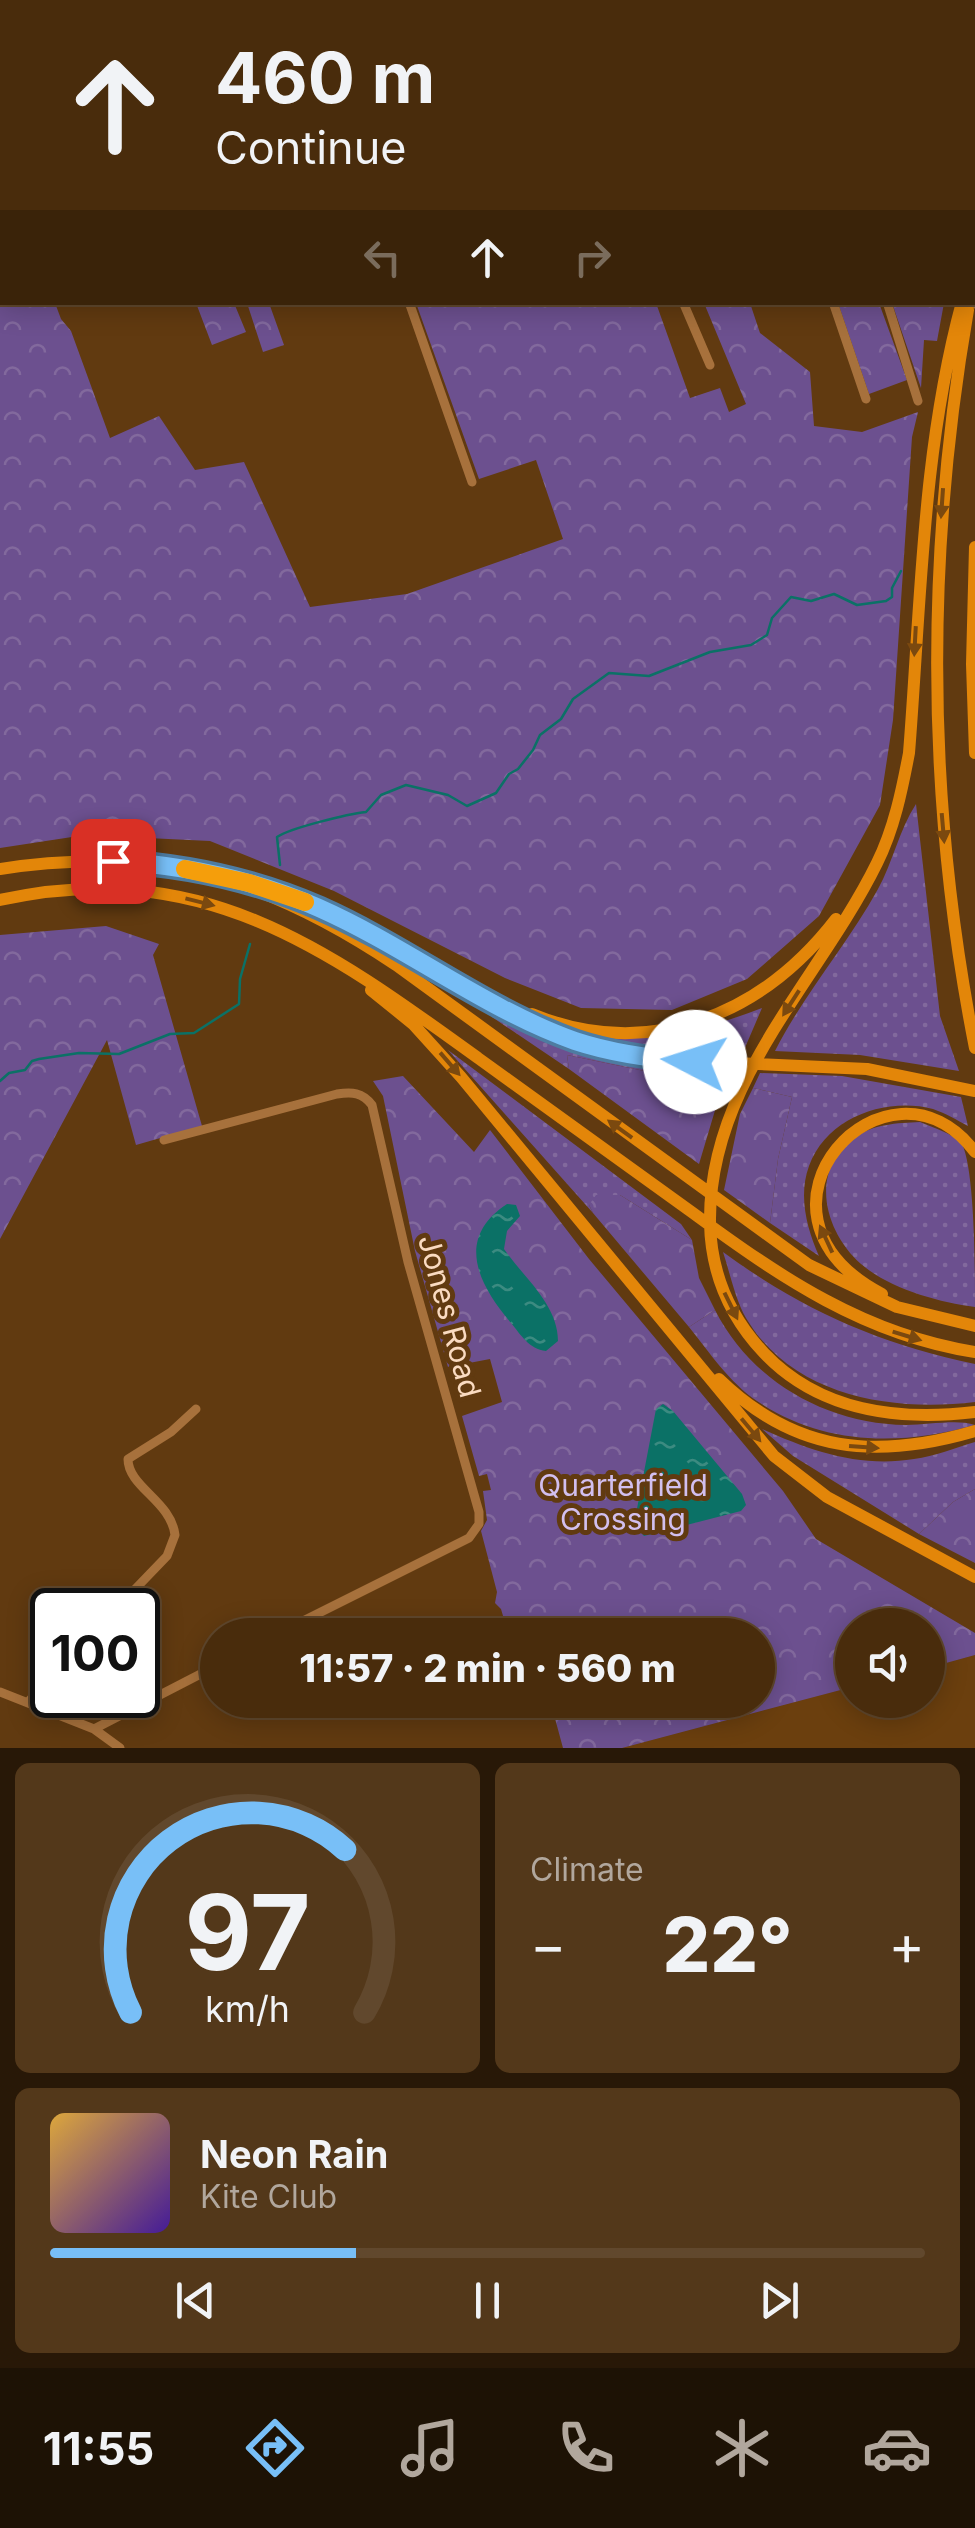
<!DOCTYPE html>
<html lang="en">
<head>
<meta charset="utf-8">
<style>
  :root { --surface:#492c0c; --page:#53381a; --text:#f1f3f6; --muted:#b1a79d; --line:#61482d; --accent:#78bff7 }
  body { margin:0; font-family:Inter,sans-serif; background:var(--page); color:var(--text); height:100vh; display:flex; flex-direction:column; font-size:38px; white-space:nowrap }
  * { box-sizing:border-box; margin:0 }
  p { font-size:32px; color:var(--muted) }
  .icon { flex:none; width:55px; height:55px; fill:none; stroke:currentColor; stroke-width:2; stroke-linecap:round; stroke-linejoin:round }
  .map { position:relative; height:1748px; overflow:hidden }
  .side { display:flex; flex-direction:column; gap:15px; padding:15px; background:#281807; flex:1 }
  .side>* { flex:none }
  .hud { position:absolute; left:0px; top:0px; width:975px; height:305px; box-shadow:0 5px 25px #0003,0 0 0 2px var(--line); background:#492c0c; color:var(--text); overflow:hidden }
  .buttons { position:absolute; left:835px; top:1608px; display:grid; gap:20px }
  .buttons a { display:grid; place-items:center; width:110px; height:110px; border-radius:50%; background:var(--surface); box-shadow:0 5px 25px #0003,0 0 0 2px var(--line); font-size:50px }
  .speed { position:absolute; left:30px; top:1588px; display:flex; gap:20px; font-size:50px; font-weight:700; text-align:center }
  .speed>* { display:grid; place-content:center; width:130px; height:130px; border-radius:50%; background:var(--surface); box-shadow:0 5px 25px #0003,0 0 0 2px var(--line); line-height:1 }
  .speed .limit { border:5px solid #111; border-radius:15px; background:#fff; color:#111 }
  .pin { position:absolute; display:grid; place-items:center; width:85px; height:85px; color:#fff; margin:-42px; border-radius:20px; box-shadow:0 5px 15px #0006 }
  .me { position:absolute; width:110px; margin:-55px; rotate:275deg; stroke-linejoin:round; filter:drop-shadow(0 0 8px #0008) }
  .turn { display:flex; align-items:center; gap:35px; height:210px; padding:0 50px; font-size:45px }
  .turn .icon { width:130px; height:130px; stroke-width:2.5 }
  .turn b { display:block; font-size:70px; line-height:85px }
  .lanes { display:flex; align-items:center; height:95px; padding:0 50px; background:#0003; justify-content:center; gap:50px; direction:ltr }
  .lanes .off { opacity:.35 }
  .big { font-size:75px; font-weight:800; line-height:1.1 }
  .side .widget { flex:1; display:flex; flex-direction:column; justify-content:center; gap:15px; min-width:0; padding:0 35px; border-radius:15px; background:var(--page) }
  .side .dial { align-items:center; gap:0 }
  .dial svg { height:260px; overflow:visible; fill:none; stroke:var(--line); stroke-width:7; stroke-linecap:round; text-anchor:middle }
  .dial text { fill:var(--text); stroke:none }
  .song { display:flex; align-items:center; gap:30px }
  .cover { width:120px; height:120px; border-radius:15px; background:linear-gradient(135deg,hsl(40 70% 55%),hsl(260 70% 35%)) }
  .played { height:10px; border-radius:5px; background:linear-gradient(90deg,var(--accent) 35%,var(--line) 35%) }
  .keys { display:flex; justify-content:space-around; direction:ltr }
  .heat { display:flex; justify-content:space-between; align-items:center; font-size:55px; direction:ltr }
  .side .tiles { flex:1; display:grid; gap:15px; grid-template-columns:1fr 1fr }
  .widget:last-child { grid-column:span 2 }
  .trip { position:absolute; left:200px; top:1618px; width:575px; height:100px; border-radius:50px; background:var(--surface); box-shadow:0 5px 25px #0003,0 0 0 2px var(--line); font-weight:800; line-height:100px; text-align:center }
  .dock { display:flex; height:160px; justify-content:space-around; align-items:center; background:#1d1205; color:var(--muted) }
  .dock .icon { width:70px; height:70px }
  .dock .selected { color:var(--accent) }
  .dock b { font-size:45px; color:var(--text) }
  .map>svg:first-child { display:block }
  .built { fill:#6b3f0e }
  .grass { fill:url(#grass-dots) }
  .forest { fill:url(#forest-crowns) }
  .water { fill:url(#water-ripples) }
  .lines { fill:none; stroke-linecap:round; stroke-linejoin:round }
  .stream { stroke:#0b7166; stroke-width:2.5 }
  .minor { stroke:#a7713c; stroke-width:9 }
  .major { stroke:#cb7e1d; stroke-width:11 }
  .highway { stroke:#e38609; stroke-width:12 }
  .oneway { fill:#7b490f }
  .route-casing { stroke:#4e7ca1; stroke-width:25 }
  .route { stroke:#78bff7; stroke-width:18 }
  .slow { stroke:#f59e0b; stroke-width:18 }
  .labels { text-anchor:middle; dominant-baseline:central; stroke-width:10; stroke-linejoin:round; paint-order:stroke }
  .street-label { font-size:30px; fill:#fadbc1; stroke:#613a10 }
  .park-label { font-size:30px; fill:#d2bfef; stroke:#613a10 }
</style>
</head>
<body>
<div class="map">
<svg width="975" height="1748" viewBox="0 0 975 1748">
  <defs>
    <pattern id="grass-dots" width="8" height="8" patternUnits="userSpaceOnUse" patternTransform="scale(2.5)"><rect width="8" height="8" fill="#6c508f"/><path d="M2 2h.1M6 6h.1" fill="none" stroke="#82699d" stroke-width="1.8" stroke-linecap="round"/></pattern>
    <pattern id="forest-crowns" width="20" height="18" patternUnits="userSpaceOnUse" patternTransform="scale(2.5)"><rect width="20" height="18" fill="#6c508f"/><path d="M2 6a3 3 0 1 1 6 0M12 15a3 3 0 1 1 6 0" fill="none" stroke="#82699d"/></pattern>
    <pattern id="water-ripples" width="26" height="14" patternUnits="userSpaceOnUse" patternTransform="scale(2.5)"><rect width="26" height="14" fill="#0b7166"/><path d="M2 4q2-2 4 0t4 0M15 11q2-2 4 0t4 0" fill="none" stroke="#3c8b81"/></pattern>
  </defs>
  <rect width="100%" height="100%" fill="#613a10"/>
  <path class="built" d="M975 1655V1748H622L852 1687V1700H928V1668Z"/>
  <path class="grass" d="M916 804 940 1016 959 1071 860 1055 775 1051C804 994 847 945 878 889 893 862 899 830 916 804Z
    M455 992C482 1007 509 1024 538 1037 597 1065 666 1069 730 1071L722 1087 567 1055 569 1069Z
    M762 1008 744 1050 635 1046 599 1036C660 1038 706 1030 762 1008Z
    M448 1050 681 1224 692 1240 620 1195 589 1205 593 1213Z
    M760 1073 842 1076 961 1097 968 1126C957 1120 945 1113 933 1109 886 1097 827 1117 809 1166 798 1196 807 1229 819 1256L770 1223 778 1159 792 1097 753 1088Z
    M920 1122C934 1128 952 1133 962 1144 975 1171 975 1270 975 1307 938 1302 890 1289 861 1264 825 1232 808 1172 854 1138 873 1124 897 1123 920 1122Z
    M723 1252C802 1310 879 1344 975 1364V1402C892 1412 793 1397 746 1318 735 1299 730 1273 723 1252Z
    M715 1310C751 1381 826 1424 906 1425 928 1425 957 1419 975 1425 901 1446 823 1446 757 1401 730 1383 709 1352 689 1327Z
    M762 1429C811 1451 860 1468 914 1459 935 1456 955 1448 975 1442V1489L953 1502 919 1534 793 1456Z"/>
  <path class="forest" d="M0 155 2 302 55 303 61 319 71 331 110 438 159 416 195 470 244 462 310 607 407 594 563 539 536 460 479 479 416 303H656L690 398 720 388 729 412 746 404 704 303H750L760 333 810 372 814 426 862 432 918 412 912 437 893 720 880 805 819 916 747 979 672 1010 581 1008 505 978 334 891 210 841 85 835 0 848Z
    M196 303H234L246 332 212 345Z
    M247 303H269L284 345 263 352Z
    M838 303H879L907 380 869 394Z
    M892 303H944L937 341 924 340 921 388Z
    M106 926 159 944 153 955 202 1126 136 1145 107 1040 0 1239V935Z
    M567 1055 722 1087 699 1164 569 1069Z
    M403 1076 474 1152 490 1130 589 1259 783 1491 816 1539 975 1633V1655L928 1668V1625H852V1687L622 1748H563L550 1700H758V1635H532L522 1626 508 1633 501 1609 495 1603 497 1592 481 1531 487 1520 483 1491 491 1490 487 1474 479 1476 462 1416 502 1402 490 1359 448 1367 415 1251 383 1096 373 1081Z
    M753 1088 792 1097 778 1159 770 1223 724 1190 740 1114Z
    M596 1195H620L692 1240 699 1278 715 1310 689 1327 593 1213 589 1205Z
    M975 1489V1563L919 1534 953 1502Z"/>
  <path class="water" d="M507 1204 516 1205 520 1216 507 1231 504 1249C523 1277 558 1304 558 1341L546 1351C529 1349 521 1335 511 1323 479 1285 454 1239 507 1204Z
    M663 1404 673 1411 742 1494 746 1505 741 1511 644 1536 636 1527 635 1519 656 1409Z"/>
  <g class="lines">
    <path class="stream" d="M0 194 2 193
      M280 865 277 837C290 828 348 814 366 812L381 795 406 785 448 795 467 806 496 793 509 774 518 769 533 750 540 735 561 719 573 699 609 673 649 676 710 652 751 645 767 635 772 618 791 597 811 601 834 594 857 605 886 601 892 597V588L901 571
      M0 1081 9 1073 25 1070 32 1061 39 1059 79 1053 119 1054 170 1034 194 1033 239 1004 240 979 250 944"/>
    <path class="minor" d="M489 0 491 2
      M722 0 723 2
      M738 0V2
      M972 69 975 64
      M409 302 472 482
      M683 302 710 365
      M833 302 866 399
      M887 302 918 401
      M972 302 975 304
      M164 1140 337 1094C352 1092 362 1092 372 1105L408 1262 479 1512V1524L469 1538 275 1635
      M115 1610 167 1556 175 1535C171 1501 128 1487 128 1459L171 1432 196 1409
      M0 1692 94 1729 120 1748
      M28 1702 52 1676
      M94 1729 218 1665"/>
    <path class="major" d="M313 2 321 0
      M387 2 395 0
      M0 110 2 109
      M0 136 2 135"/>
    <path class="highway" d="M972 281 975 267
      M962 302C922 450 921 602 909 753 902 790 894 829 877 863 819 981 708 1082 710 1223 711 1273 730 1317 764 1353 820 1412 898 1421 975 1412
      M968 310C925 558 926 801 975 1048
      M975 547 972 664 975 753
      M0 869C157 845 266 878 396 965L809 1265 897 1307 975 1326
      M0 900C200 856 325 947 478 1058 549 1110 621 1161 693 1213 780 1277 865 1335 975 1352
      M329 913 526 1020 602 1049 667 1060 867 1069 975 1091
      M371 990 413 1024 461 1077 774 1456 827 1497 975 1577
      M532 1014C649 1062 762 1015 836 919
      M882 1294C724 1211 888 1037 975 1152
      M719 1379C795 1453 876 1460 975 1431"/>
  </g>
  <defs><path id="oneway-solid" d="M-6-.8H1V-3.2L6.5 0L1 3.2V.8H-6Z" transform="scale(2.5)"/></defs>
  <g class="oneway">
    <use href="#oneway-solid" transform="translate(942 503) rotate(94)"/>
    <use href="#oneway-solid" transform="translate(915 641) rotate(93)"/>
    <use href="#oneway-solid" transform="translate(943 828) rotate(85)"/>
    <use href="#oneway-solid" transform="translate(200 902) rotate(14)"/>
    <use href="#oneway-solid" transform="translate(791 1003) rotate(123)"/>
    <use href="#oneway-solid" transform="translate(450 1064) rotate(49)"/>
    <use href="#oneway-solid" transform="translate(620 1129) rotate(-144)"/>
    <use href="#oneway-solid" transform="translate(826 1239) rotate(-115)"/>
    <use href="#oneway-solid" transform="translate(731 1306) rotate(64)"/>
    <use href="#oneway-solid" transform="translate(907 1336) rotate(17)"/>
    <use href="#oneway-solid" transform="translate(751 1430) rotate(50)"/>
    <use href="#oneway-solid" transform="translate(864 1447) rotate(4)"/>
  </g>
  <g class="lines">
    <defs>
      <path id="route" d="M113 861C183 865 255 880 319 908 407 947 485 1009 575 1041 614 1054 654 1059 695 1062"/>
    </defs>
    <use href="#route" class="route-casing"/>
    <use href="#route" class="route"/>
    <path class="slow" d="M185 869 249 883 305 902"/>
  </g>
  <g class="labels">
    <g class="street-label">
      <text transform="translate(450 1316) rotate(75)">Jones Road</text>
    </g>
    <g class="park-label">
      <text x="623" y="1485">Quarterfield<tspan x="623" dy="34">Crossing</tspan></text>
    </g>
  </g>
</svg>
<div class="buttons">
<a><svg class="icon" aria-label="sound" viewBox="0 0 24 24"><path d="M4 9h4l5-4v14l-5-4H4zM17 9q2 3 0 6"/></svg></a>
</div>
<div class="speed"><div class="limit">100</div></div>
<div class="pin" style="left:113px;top:861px;background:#d93025"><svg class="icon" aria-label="arrive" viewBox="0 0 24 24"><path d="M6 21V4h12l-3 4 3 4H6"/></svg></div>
<svg class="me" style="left:695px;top:1062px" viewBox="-20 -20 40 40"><circle r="19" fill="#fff"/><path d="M0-13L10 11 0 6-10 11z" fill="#78bff7"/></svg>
<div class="trip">11:57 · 2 min · 560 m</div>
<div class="hud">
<div class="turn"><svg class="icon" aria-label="ahead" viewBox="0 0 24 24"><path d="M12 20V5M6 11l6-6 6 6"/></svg><div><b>460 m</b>Continue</div></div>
<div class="lanes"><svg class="icon off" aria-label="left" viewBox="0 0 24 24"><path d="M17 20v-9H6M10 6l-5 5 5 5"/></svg><svg class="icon" aria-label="ahead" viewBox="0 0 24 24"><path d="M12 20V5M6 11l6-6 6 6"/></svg><svg class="icon off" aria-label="right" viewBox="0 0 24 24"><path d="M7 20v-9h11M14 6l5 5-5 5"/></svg></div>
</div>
</div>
<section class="side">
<div class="tiles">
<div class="widget dial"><svg viewBox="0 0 100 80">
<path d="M14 69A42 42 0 1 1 86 69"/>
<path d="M14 69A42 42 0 0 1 80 19" stroke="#78bff7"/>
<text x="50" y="56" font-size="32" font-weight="700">97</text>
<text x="50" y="72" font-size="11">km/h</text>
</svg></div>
<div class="widget"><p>Climate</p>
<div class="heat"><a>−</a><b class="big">22°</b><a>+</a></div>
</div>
<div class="widget">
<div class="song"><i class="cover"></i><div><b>Neon Rain</b><p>Kite Club</p></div></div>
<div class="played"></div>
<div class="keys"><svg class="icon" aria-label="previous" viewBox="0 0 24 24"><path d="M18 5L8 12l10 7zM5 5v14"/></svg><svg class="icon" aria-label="pause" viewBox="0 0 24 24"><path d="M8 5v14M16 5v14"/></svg><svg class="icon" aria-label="next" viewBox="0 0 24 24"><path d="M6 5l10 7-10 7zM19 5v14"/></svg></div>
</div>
</div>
</section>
<nav class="dock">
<b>11:55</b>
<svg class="icon selected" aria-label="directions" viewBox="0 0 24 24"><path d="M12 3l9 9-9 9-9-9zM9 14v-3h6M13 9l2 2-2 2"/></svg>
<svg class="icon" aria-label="music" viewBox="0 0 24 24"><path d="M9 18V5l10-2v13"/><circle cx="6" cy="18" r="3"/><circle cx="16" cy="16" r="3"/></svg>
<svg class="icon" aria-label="phone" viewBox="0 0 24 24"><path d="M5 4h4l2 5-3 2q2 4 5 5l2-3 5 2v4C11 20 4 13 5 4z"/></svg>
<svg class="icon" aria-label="climate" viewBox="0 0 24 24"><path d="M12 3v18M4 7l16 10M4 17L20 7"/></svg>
<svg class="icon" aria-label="car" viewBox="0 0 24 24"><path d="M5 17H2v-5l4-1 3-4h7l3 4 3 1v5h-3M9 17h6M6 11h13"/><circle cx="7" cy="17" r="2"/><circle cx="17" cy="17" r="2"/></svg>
</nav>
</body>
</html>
